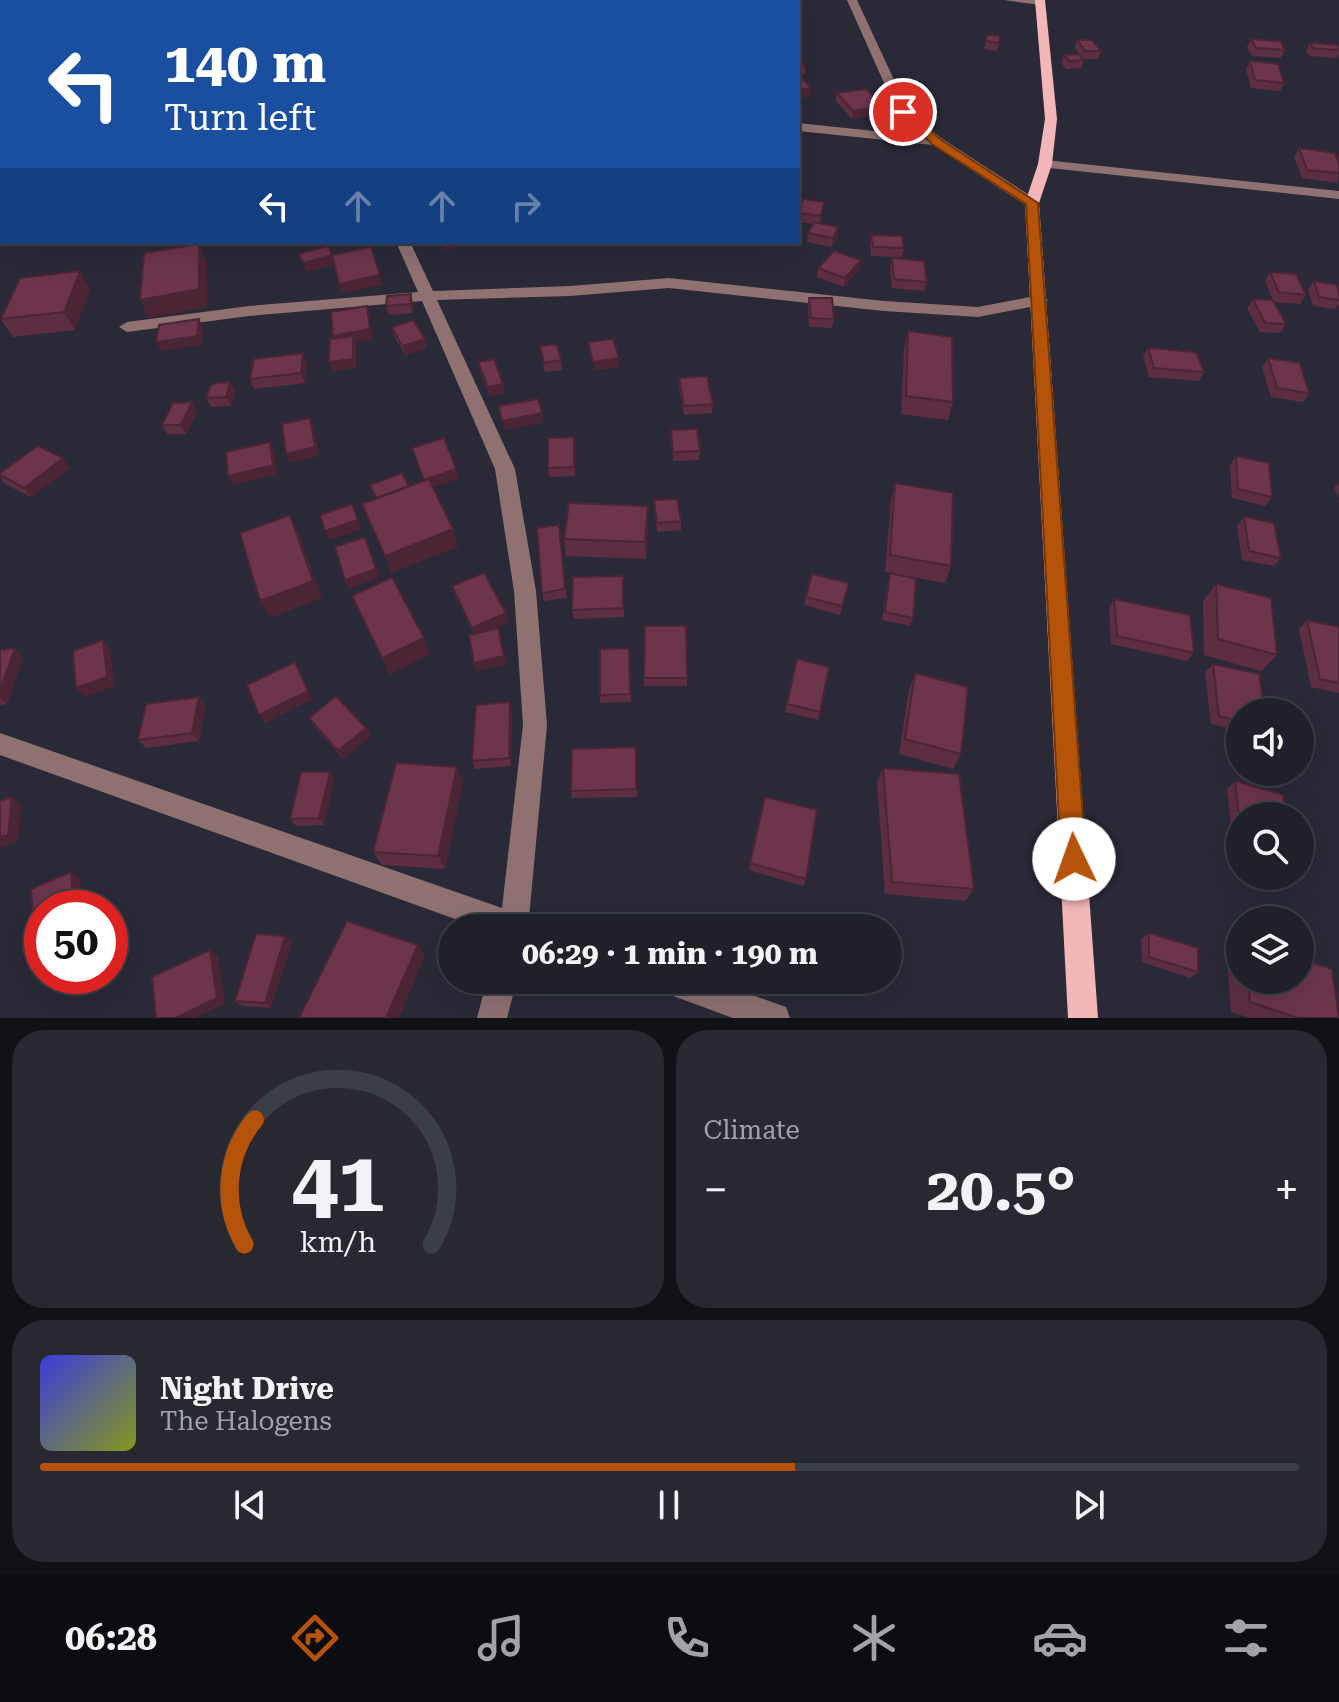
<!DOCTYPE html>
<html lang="en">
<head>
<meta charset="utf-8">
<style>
  :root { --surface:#1f2028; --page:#272830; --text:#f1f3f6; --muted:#a1a3a8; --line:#3c3e45; --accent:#b45309 }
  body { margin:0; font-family:"Roboto Serif",serif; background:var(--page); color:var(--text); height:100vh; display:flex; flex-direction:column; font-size:30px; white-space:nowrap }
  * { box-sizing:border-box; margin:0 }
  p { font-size:26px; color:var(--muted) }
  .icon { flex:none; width:44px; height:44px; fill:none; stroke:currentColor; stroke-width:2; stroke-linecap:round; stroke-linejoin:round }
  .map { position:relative; height:1018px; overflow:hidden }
  .panel { display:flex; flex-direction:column; gap:12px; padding:12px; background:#111216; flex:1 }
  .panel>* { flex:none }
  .top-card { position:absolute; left:0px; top:0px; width:800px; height:244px; box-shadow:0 8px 32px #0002,0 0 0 2px var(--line); background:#1a4fa0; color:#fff; overflow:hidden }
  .controls { position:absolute; left:1226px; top:698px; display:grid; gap:16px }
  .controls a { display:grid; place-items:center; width:88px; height:88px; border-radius:50%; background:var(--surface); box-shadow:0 8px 32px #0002,0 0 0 2px var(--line); font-size:40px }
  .speed { position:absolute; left:24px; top:890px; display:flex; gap:16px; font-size:40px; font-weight:700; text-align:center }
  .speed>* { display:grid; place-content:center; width:104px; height:104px; border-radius:50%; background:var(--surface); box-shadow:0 8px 32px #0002,0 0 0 2px var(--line); line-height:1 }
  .speed .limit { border:12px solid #d22; background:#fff; color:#111 }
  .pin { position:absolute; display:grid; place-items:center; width:68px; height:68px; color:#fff; margin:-34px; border:4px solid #fff; border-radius:50%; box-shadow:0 2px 8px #0007 }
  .me { position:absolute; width:88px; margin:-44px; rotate:357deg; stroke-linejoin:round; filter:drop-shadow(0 0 6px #0008) }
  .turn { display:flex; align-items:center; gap:28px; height:168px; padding:0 32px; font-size:36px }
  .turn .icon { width:104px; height:104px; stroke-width:2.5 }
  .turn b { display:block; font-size:56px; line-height:68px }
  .lanes { display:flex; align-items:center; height:76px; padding:0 32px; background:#0003; justify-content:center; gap:40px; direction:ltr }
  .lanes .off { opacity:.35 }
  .big { font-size:60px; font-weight:700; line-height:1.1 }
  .panel .card { flex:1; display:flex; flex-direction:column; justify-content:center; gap:12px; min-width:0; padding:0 28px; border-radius:32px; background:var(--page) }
  .panel .dial { align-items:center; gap:0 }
  .dial svg { height:208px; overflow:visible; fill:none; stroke:var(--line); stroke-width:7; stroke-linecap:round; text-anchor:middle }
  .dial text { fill:var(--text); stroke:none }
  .song { display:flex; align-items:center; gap:24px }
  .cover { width:96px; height:96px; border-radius:12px; background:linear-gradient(135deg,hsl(240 70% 55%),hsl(70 70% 35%)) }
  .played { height:8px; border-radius:4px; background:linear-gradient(90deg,var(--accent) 60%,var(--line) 60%) }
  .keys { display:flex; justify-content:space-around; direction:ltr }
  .heat { display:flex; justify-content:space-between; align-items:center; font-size:44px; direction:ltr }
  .panel .tiles { flex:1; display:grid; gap:12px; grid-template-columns:1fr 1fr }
  .card:last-child { grid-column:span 2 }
  .trip { position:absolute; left:438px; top:914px; width:464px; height:80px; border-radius:40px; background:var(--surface); box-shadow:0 8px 32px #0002,0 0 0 2px var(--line); font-weight:700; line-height:80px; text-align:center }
  .tabs { display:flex; height:128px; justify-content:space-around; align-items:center; background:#0c0d10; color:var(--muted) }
  .tabs .icon { width:56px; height:56px }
  .tabs .selected { color:var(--accent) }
  .tabs b { font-size:36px; color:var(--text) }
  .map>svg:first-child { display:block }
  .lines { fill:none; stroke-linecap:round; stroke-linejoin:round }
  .minor { fill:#8f7172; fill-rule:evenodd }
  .major { fill:#f4b7b9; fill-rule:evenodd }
  .wall { fill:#5d2e41 }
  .shaded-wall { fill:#4c2535 }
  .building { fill:#6c354c; stroke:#4c2535; stroke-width:2 }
  .route { fill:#b45309; stroke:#753606; stroke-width:2 }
</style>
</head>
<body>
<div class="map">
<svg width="1339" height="1018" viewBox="0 0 1339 1018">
  <rect width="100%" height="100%" fill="#292a36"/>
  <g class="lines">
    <path class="minor" d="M331 0H341L342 2H332Z
      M847 0H857L908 110 941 138 1037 200V206H1027L933 145 798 131V123L922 136 897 112Z
      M1004 0H1044L1045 2 1040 5Z
      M2 87V95L0 96V88Z
      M1045 160 1339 191V199L1040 167V161Z
      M396 242H410L433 291 570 286 669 278 884 301 978 307 1040 295 1048 300 1040 305 978 317 884 311 669 288 570 296 437 300 515 469 536 591 547 725 529 918 533 928H480L0 755V733L502 908 523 725 514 591 495 469 422 301 249 316 127 332 119 327 127 322 249 306 418 292Z
      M487 980H517L507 1018H477Z
      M652 980H709L786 1007 790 1018H733L657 990Z"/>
    <path class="major" d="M1035 0H1045L1057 119 1052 164 1039 203 1098 1018H1068L1025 203 1038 164 1045 119Z"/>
  </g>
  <path class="wall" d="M696 0H761V2H696Z
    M987 35 999 43 997 51 984 49Z
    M1251 39 1285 50 1281 58 1252 56 1247 47Z
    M1077 40 1101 51 1098 59H1083L1075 48Z
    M1310 43 1339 47V54L1337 58 1309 56 1306 51Z
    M1064 55 1084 60 1081 68 1066 69 1061 63Z
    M798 59 805 67V75H800L810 96 798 98Z
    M1250 61 1284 83 1280 91 1251 88 1246 69Z
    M837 93 883 106 881 115 852 119 836 101Z
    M1299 148 1339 163 1338 183 1302 178 1294 157Z
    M824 202 820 224 838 227 837 236 831 247 807 242 808 233 813 224 798 222 799 213Z
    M871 235 904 248 902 257 871 256 870 244Z
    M892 258 927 282 924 291 892 288 890 267Z
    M861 260 859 269 844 287 817 277 818 268Z
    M1270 272 1306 295 1300 304 1274 302 1286 324 1280 333 1260 332 1247 308 1253 299 1273 300 1265 281Z
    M1314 281 1339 292V304L1335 309 1313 306 1308 290Z
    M90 289 75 330 13 337 1 319Z
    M411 294 413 303 412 313 389 315 386 306Z
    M809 298 834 319 832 328 809 327 808 307Z
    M392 327 427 348 405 355 394 336Z
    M908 331 953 402 948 420 901 414 904 349Z
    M540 346 561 360 562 370 545 372Z
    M1148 348 1204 372 1199 381 1149 377 1143 357Z
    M1268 358 1309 393 1303 402 1271 397 1262 367Z
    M307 362 305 383 254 389 250 379Z
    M478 362 505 393 490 396 480 371Z
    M679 378 713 404 712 413 684 415 679 388Z
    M230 382 235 392 231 406 211 407 206 398Z
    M192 402 197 412 186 434H167L162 425Z
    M671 430 700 451 699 460 673 461Z
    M575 446V476L549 477 548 468Z
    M1236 456 1272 497 1265 506 1232 498 1230 465Z
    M70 468 31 497 5 484 0 477V473Z
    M1339 482V498L1334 488Z
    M895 483 951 566 945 583 885 572 891 501Z
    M654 500 681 521V530L657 532Z
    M1244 517 1281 558 1274 566 1242 560 1237 526Z
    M648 523 646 559 566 556 564 539Z
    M559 525 567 598 544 601 542 593Z
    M890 573 913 618 910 626 882 620 888 582Z
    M623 576 624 617 574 619 572 610Z
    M849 583 840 615 804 605 806 597Z
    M1216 584 1277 655 1261 671 1204 655 1203 601Z
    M452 586 506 613 508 622 490 630 506 664 476 671 474 663V634L455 595Z
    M1114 599 1194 653 1187 661 1111 644 1109 608Z
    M1307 620 1339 627V693L1311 687 1299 629Z
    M686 626 687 686H644V678Z
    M15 648 23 657 7 704 0 705V650Z
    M629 648 631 702 600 703V695Z
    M797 659 829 667 818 720 785 712Z
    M1213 664 1240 712V731L1211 724 1205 672Z
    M915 673 961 754 953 769 899 754 909 689Z
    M510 702 512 710 511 766 475 769 472 761Z
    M205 705 199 741 146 748 138 740Z
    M309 718 366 728 371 736 343 759 314 726Z
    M636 747 637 797 572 798 571 791Z
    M883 768 974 889 965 901 885 894 877 782Z
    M334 779 324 825 296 826 290 819Z
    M463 781 445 869 382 865 373 852Z
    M1235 781 1240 816V863L1235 861 1227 789Z
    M765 797 806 879 803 886 749 870Z
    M1149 933 1198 972 1190 978 1142 962 1141 939Z
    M292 942 271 1008 242 1006 235 1001Z
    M1240 945V980H1300L1339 1018H1250L1231 1012 1227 953Z"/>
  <path class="shaded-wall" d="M566 0H585V2H566Z
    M641 0H674V2H633V1Z
    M811 88 810 96 798 98V90Z
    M883 106 881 115 852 119 853 111Z
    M838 227 837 236 831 247 833 238Z
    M331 242H351L332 246Z
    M442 242H463L464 246 443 250Z
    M498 242H530L499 246Z
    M199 244 207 262V307L149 318 140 300Z
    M332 255 335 264 306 272 303 263Z
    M861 260 859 269 844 287 845 278Z
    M80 271 90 289 75 330 64 312Z
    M380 275 382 285 342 293 339 284Z
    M411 294 413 303 412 313 410 304Z
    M367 306 373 339 355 342 356 346V368L332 371 329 362 337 345 333 336Z
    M199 319 203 328 202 345 161 351 156 342Z
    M425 339 427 348 405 355 402 346Z
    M303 353 307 362 305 383 301 373Z
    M619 358V367L594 371 593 362Z
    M230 382 235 392 231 406 226 397Z
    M503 384 505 393 490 396 488 387Z
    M192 402 197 412 186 434 181 425Z
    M542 413 543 423 504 430 502 421Z
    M310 418 314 427 319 456 290 463 286 454Z
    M270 442 274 451 277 474 233 485 228 476Z
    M63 458 70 468 31 497 24 488Z
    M456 469 458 479 426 489 424 480Z
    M352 504 362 529 329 540 325 531Z
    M648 506V523L646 559 645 542Z
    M290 515 298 532 322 598 270 618 260 601Z
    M453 529 458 547 391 573 385 556Z
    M365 537 380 577 349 589 345 580Z
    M506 613 508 622 475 636 472 628Z
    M501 636 506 664 476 671 474 663Z
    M424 638 430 654 389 675 382 658Z
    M103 640 110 649 115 686 84 697 76 688Z
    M15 648 23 657 7 704 0 698V690Z
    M295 662 313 699 265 723 259 715Z
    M199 697 205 705 199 741 192 733Z
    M510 702 512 710 511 766 509 758Z
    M366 728 371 736 343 759 338 751Z
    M457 767 463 781 445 869 438 856Z
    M330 772 334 779 324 825 319 818Z
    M12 797 21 804 18 842 0 848V837Z
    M71 872 80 878 83 908H74Z
    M285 936 292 942 271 1008 265 1003Z
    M42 938V945L35 941Z
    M418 945 425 956 399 1018H386Z
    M210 950 218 956 225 1004 194 1018H176Z"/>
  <path class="building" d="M412 0H429V2H413Z
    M987 35 1000 36 999 43 986 41Z
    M1251 39 1280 41 1285 50 1256 48Z
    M1077 40H1092L1101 51H1085Z
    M1310 43 1338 45 1339 50 1313 48Z
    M1078 54 1084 60 1069 61 1064 55Z
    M798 59H801L805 67H798Z
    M1250 61 1278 64 1284 83 1255 80Z
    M798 73 811 88 798 90Z
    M866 89 883 106 853 111 837 93Z
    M1299 148 1335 153 1339 163V173L1307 170Z
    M803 199 824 202 821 216 799 213Z
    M814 222 838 227 833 238 808 233Z
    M871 235 902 236 904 248 873 247Z
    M199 244V289L140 300 144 253Z
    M328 246 332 255 303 263 299 254Z
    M371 247 380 275 339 284 332 255Z
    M834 251 861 260 845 278 818 268Z
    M892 258 924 261 927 282 894 279Z
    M80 271 64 312 1 319 20 278Z
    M1270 272 1296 274 1306 295 1279 292Z
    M1314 281 1337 285 1339 292V300L1319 297Z
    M411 294 410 304 386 306 387 296Z
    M809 298H832L834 319 811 318Z
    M1253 299 1273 300 1286 324 1265 323Z
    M367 306 370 329 333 336 331 312Z
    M199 319 197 336 156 342 159 325Z
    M413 320 425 339 402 346 392 327Z
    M908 331 952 337 953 402 906 396Z
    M353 336V359L329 362 330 339Z
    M613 339 619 358 593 362 588 342Z
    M557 344 561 360 544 363 540 346Z
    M1148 348 1196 352 1204 372 1154 368Z
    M303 353 301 373 250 379 254 359Z
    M1268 358 1300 363 1309 393 1277 388Z
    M494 359 503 384 488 387 478 362Z
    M707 376 713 404 684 406 679 378Z
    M230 382 226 397 206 398 211 384Z
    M538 399 542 413 502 421 499 406Z
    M192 402 181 425H162L173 403Z
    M310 418 315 447 286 454 282 424Z
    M697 429 700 451 673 452 671 430Z
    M574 437V467L548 468V438Z
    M444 438 456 469 424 480 412 448Z
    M270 442 273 465 228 476 226 452Z
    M38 446 63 458 24 488 0 475V473Z
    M1236 456 1269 463 1272 497 1238 489Z
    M402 473 409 486 376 498 370 485Z
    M429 479 453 529 385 556 362 504Z
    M895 483 953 493 951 566 890 555Z
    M677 499 681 521 657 523 654 500Z
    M569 503 648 506 645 542 564 539Z
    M352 504 358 520 325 531 320 515Z
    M290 515 313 581 260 601 240 533Z
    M1244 517 1274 523 1281 558 1249 551Z
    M559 525 565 589 542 593 537 528Z
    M365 537 376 569 345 580 335 547Z
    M484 573 506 613 472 628 452 586Z
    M890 573 916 579 913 618 885 612Z
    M812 574 849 583 842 606 806 597Z
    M623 576V608L572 610 573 577Z
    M392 577 424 638 382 658 352 596Z
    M1216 584 1271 598 1277 655 1218 639Z
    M1114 599 1190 615 1194 653 1117 636Z
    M1307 620 1339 627V683L1320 679Z
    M645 626H686L687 678H644Z
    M498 628 504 656 474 663 469 635Z
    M103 640 107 677 76 688 73 651Z
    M15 648 0 690V650Z
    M629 648 630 694 600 695V649Z
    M797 659 829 667 820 712 787 704Z
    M295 662 308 691 259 715 247 685Z
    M1213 664 1259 674 1265 712H1240V721L1219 716Z
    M915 673 968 687 961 754 905 739Z
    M336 696 366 728 338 751 309 718Z
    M199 697 192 733 138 740 146 704Z
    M510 702 509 758 472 761 476 705Z
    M636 747V789L571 791 572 749Z
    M396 763 457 767 438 856 373 852Z
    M883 768 959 774 974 889 892 882Z
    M301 772H330L319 818 290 819Z
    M1235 781 1283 795 1286 816H1240V825Z
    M12 797 8 835 0 837V801Z
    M765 797 817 810 806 879 750 863Z
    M71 872 74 908H42V938L35 941 31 889Z
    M347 921 418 945 386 1018H299Z
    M1149 933 1198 948V972L1149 957Z
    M256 934 285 936 265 1003 235 1001Z
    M210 950 217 998 176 1018H156L152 977Z
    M1300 959 1332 969 1339 1018H1298L1250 1002 1248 980H1300Z"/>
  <path class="route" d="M899 109H907L940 139 1038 203 1086 859 1082 868 1074 872 1065 868 1061 859 1026 204 932 144 899 114Z"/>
</svg>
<div class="controls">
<a><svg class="icon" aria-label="sound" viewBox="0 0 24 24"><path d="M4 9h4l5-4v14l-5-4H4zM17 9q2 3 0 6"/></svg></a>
<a><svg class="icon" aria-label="search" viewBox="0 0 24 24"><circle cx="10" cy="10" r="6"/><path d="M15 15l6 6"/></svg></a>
<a><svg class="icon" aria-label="layers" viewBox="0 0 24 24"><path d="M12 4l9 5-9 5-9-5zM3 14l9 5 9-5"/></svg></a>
</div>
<div class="speed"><div class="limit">50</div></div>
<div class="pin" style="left:903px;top:112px;background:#d93025"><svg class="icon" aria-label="arrive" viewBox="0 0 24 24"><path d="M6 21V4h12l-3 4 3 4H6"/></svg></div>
<svg class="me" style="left:1074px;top:859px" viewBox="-20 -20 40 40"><circle r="19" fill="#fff"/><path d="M0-13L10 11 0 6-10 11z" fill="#b45309"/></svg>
<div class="trip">06:29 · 1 min · 190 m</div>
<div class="top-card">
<div class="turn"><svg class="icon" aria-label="left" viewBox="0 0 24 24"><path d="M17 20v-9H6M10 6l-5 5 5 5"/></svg><div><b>140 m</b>Turn left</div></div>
<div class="lanes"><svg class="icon" aria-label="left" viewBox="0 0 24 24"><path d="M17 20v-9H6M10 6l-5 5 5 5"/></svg><svg class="icon off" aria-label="ahead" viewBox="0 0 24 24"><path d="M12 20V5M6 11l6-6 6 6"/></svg><svg class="icon off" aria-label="ahead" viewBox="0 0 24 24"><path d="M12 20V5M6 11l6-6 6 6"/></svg><svg class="icon off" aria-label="right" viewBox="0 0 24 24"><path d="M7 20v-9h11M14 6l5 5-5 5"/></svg></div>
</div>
</div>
<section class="panel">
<div class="tiles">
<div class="card dial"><svg viewBox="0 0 100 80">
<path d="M14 69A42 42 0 1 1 86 69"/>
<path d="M14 69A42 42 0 0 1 18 21" stroke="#b45309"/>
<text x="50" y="56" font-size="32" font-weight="700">41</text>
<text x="50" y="72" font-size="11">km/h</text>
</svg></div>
<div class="card"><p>Climate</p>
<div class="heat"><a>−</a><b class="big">20.5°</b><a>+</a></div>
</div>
<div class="card">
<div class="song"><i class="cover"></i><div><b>Night Drive</b><p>The Halogens</p></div></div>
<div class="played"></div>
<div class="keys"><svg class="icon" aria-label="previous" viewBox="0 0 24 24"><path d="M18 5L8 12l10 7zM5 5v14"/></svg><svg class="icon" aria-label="pause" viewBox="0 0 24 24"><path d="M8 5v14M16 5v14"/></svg><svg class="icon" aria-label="next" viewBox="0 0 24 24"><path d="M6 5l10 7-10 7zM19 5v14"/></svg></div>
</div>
</div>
</section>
<nav class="tabs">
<b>06:28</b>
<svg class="icon selected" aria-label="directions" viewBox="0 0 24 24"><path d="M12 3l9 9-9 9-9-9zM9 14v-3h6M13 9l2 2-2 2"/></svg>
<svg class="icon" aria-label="music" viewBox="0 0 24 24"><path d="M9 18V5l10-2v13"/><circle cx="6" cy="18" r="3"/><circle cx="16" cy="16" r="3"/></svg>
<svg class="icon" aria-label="phone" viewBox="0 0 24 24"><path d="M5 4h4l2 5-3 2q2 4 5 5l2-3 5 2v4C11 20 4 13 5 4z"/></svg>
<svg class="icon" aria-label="climate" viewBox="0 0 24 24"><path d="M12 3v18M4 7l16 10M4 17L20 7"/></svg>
<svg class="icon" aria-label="car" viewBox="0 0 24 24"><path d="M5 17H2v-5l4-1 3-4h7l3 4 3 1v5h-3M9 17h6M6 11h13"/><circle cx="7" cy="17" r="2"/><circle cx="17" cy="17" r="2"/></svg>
<svg class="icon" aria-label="filters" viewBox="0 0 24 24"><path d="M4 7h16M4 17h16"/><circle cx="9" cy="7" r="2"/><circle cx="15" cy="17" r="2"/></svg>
</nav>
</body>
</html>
